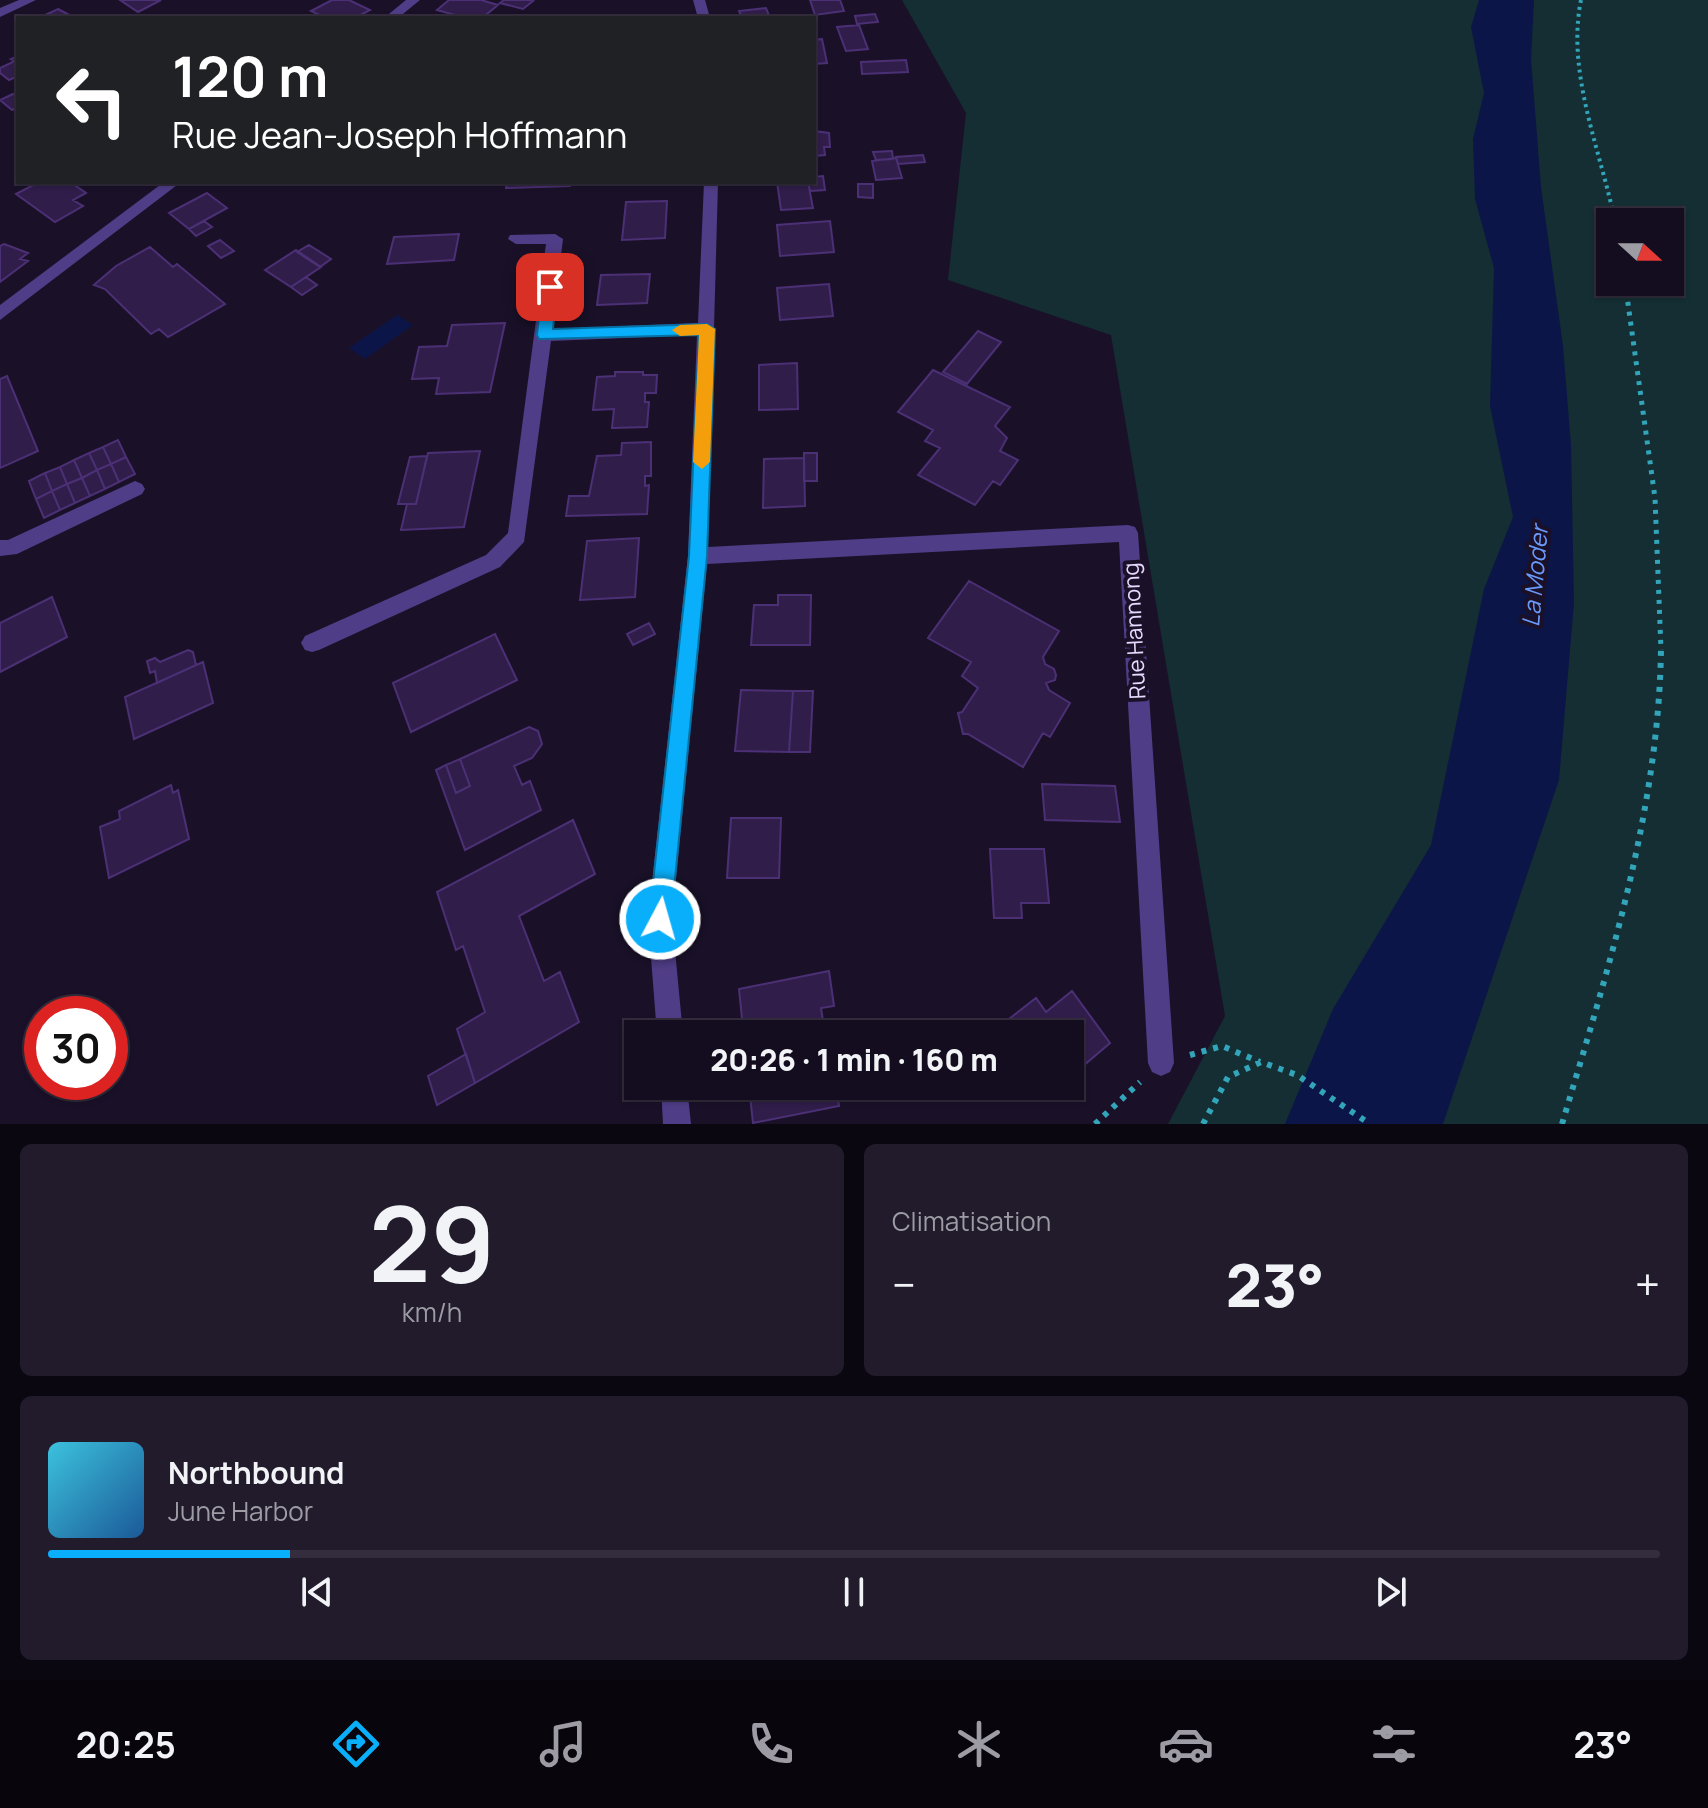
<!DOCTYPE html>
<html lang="fr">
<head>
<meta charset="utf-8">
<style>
  :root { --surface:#140d1f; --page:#211b2c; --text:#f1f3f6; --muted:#9d9ca4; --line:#332d3d; --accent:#09affb }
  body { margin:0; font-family:Manrope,sans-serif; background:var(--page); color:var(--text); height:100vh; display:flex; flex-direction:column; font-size:30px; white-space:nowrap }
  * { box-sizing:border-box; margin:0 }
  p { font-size:26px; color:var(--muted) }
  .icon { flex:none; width:44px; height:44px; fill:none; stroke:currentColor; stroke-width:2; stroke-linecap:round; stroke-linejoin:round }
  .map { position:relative; height:1124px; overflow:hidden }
  .details { display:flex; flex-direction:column; gap:20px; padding:20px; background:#0b0711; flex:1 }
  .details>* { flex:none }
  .top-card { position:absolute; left:16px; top:16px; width:800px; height:168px; border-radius:0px; box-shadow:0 2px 6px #0004,0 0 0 2px var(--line); background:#202124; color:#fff; overflow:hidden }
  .needle { width:52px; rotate:111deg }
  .fabs { position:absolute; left:1596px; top:208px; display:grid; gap:16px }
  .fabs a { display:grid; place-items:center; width:88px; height:88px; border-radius:0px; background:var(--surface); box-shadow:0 2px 6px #0004,0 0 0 2px var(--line); font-size:40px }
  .speed { position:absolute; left:24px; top:996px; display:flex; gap:16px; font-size:40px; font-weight:700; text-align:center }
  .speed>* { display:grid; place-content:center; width:104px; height:104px; border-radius:50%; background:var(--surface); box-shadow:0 2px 6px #0004,0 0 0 2px var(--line); line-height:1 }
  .speed .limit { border:12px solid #d22; background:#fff; color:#111 }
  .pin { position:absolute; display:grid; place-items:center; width:68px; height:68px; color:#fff; margin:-34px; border-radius:16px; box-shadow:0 4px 12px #0006 }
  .me { position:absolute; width:88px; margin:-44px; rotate:6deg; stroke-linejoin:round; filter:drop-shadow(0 0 6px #0008) }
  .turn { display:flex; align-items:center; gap:28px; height:168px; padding:0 24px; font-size:36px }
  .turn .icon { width:104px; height:104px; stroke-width:2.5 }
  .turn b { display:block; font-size:56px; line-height:68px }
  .big { font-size:60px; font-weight:800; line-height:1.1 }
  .details .card { flex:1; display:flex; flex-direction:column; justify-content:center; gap:12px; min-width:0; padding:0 28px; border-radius:12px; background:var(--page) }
  .details .dial { align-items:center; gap:0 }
  .dial b { font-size:104px; line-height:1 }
  .song { display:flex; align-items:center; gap:24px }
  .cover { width:96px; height:96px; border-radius:12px; background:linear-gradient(135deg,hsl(190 70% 55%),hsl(210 70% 35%)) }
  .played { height:8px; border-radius:4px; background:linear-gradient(90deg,var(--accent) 15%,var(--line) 15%) }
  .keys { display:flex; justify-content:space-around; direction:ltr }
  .heat { display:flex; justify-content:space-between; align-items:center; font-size:44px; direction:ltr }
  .details .tiles { flex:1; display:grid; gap:20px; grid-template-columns:1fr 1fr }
  .card:last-child { grid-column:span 2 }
  .trip { position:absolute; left:624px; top:1020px; width:460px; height:80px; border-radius:0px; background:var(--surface); box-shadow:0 2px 6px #0004,0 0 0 2px var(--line); font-weight:800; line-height:80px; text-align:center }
  .tab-bar { display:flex; height:128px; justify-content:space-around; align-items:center; background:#08050c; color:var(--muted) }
  .tab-bar .icon { width:56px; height:56px }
  .tab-bar .active { color:var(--accent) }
  .tab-bar b { font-size:36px; color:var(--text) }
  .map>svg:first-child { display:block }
  .green { fill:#142e33; fill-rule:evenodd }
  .water { fill:#0c1547 }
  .building { fill:#301d4a; stroke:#4c3075; stroke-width:2 }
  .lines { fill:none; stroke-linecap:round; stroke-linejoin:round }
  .path-far2 { stroke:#32a5ba; stroke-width:4; stroke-dasharray:3 4; stroke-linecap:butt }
  .path-far1 { stroke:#32a5ba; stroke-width:5; stroke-dasharray:4 6; stroke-linecap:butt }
  .path { stroke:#32a5ba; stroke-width:6; stroke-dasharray:5 7; stroke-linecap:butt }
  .minor { fill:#503d87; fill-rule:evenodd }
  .route { fill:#09affb; stroke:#0672a3; stroke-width:2 }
  .slow { fill:#f59e0b }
  .labels { text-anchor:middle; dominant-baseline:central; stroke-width:8; stroke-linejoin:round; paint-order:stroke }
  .street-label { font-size:22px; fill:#e6dafe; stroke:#1a1129 }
  .water-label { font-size:24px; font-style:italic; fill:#6a99fc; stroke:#1a1129 }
</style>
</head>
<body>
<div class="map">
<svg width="1708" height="1124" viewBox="0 0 1708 1124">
  <rect width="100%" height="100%" fill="#1a1129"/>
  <path class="green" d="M902 0H1708V1124H1168L1225 1016 1111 335 948 280 966 113ZM1610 222H1670V282H1610Z"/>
  <path class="water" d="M1479 0H1534L1531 59 1541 187 1563 346 1571 445 1574 603 1559 780 1443 1124H1285L1333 1009 1431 845 1484 589 1513 517 1490 406 1494 268 1475 199 1473 139 1484 93 1471 27Z
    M397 315 413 325 365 359 349 348Z"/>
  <path class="building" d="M120 0H161L138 12Z
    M332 0H349L370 10 355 18H326L311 11Z
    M449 0H481L498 5 482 18H466L437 10Z
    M504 0H529L533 1 523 9 500 3Z
    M810 0H840L844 11 815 15Z
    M766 8 770 18H742L739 11Z
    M58 9 75 18H38L43 16Z
    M875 14 878 22 857 24 855 16Z
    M859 25 868 49 846 51 837 27Z
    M822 39 827 63 814 64V40Z
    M18 56V76L9 80 0 73V68L15 61 11 59Z
    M906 60 908 72 862 74 861 62Z
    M13 94 18 97V107L12 110 0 100Z
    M814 131 829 133 830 147H824L825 155 814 156Z
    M892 151 893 159 876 160 873 152Z
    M923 155 925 162 898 164 896 157Z
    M896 158 902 178 876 180 872 161Z
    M823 176 825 190 810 191 808 182H814V177Z
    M39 182H70L86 193 73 200 83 206 55 222 16 194Z
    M507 182H570V186L506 188Z
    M777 182H808L813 208 781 210Z
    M858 184H873V198L858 197Z
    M207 193 227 208 189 229 169 213Z
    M667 201 665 238 622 240 626 202Z
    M204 221 212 227 196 236 189 229Z
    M830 221 834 252 780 256 777 225Z
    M459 234 454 260 387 264 394 237Z
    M220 240 234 251 221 258 208 246Z
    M4 244 28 253 20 259 28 261 0 282V246Z
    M309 245 331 259 320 267 297 252Z
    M150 247 173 267 177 264 225 304 168 337 159 329 151 334 105 289 94 285 116 266Z
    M296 250 321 267 291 287 265 270Z
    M650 274 647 303 597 305 601 275Z
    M306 277 317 285 302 295 291 287Z
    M829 284 833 316 780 320 777 288Z
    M505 323 490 392 436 394 439 378 412 379 419 347 447 346 452 325Z
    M978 331 1001 342 967 384 943 372Z
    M797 363 798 409 759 410V365Z
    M933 370 1010 407 995 426 1007 438 1000 451 1018 460 1000 485 993 481 975 505 918 475 940 448 925 441 933 430 898 412Z
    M615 372H643V375H657L656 393H645V402H649L647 427 612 428 614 409 593 410 597 377 615 376Z
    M7 376 38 451 0 468V379Z
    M118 440 126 457 111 464 103 447Z
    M651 442V476H645V486L649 485 647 514 566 516 569 496H589L597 456 621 455 622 443Z
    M103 447 111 464 97 470 89 453Z
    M480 451 464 527 401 530 407 504H416L428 453Z
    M89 453 97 470 82 478 74 460Z
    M804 453H817V481H804Z
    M427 456 416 504H398L410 457Z
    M126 457 135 474 119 482 111 464Z
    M804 458 805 506 763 508 764 459Z
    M74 460 82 478 67 484 60 467Z
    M111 464 119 482 105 489 97 470Z
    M60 467 67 484 52 491 45 473Z
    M97 470 105 489 90 496 82 478Z
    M45 473 52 491 36 499 29 481Z
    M82 478 90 496 75 503 67 484Z
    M67 484 75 503 60 510 52 491Z
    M52 491 60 510 44 518 36 499Z
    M639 538 635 597 580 600 587 541Z
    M969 581 1059 631 1043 657 1045 664 1054 669 1056 675 1055 680 1046 683 1049 690 1070 703 1050 737 1043 733 1023 767 968 734H963L958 713 962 712 978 688 962 676 971 662 928 638Z
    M778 595H811L810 645H751L754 605H778Z
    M52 597 67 637 0 672V623Z
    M649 623 655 634 633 645 627 634Z
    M495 634 517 680 411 732 393 683Z
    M188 650 193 652 196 665 157 683 155 671 150 673 147 661 155 658 160 662Z
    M203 662 213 703 134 739 125 697Z
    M741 690 793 691 789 752 735 751Z
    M793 691H813L810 752H789Z
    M529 727 538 731 542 744 532 758 514 766 522 785 530 781 541 810 465 850 436 770 446 765 456 793 470 786 460 759Z
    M460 759 470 786 456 793 446 765Z
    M1042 784 1115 786 1120 822 1045 820Z
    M171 785 173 793 178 790 189 839 109 878 100 827 120 819 119 811Z
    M731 818H781L779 878H727Z
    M573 820 595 874 519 916 544 981 560 972 579 1022 475 1083 457 1029 485 1012 463 946 456 950 437 892Z
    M990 849H1044L1049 903H1021L1022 918H994Z
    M829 971 834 1006 821 1008 825 1034H738L737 1029 743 1028 739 989Z
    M1072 991 1110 1043 1070 1077V1034H1019L1009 1019 1036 998 1046 1012Z
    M466 1054 475 1083 437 1105 428 1076Z
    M749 1086H836L839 1106 753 1123Z"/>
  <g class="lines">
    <path class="path-far2" d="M1581 0C1566 73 1601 151 1615 222"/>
    <path class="path-far1" d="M1625 282 1655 498 1661 650"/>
    <path class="path" d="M1190 1055 1222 1046 1260 1062
      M1095 1124 1140 1082
      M1203 1124 1228 1077 1261 1062 1297 1075 1370 1124
      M1562 1124C1608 970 1659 810 1661 648"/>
    <path class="minor" d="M19 0H36L0 17V8Z
      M406 0H420L398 18H384Z
      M693 0H705L710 18H698Z
      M164 182H181L0 320V305Z
      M704 182H718L708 547 1128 525 1135 527 1138 533 1174 1063 1170 1072 1161 1076 1152 1072 1148 1063 1119 542 707 564 672 919 683 1034H657L648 919 688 556 697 335 551 341 524 542 500 567 319 650 312 652 305 650 301 643 305 636 486 555 508 533 546 244H516L508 239 510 235 555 234 563 239 552 329 698 323Z
      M135 481 142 484 145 489 142 494 17 554 0 556V540H8Z
      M661 1086H687L691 1124H663Z"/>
  </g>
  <path class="route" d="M550 282 557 287 553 329 707 324 715 329 707 556 671 919 668 927 660 930 652 927 649 919 689 556 699 335 539 339 537 335 542 287Z"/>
  <path class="slow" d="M707 324 715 329 710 462 702 469 693 462 699 335 680 336 672 330 680 325Z"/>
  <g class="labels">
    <g class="street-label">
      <text transform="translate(1134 631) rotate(-93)">Rue Hannong</text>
    </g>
    <g class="water-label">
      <text transform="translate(1534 576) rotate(-85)">La Moder</text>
    </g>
  </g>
</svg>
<div class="fabs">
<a><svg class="needle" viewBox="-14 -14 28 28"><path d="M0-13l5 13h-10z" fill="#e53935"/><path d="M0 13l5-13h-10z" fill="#9d9ca4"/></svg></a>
</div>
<div class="speed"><div class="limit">30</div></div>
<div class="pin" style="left:550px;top:287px;background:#d93025"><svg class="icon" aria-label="arrive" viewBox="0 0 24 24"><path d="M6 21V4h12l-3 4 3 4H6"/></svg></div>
<svg class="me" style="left:660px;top:919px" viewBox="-20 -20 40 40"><circle r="17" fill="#09affb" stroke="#fff" stroke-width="3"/><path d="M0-11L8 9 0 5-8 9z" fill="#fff"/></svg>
<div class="trip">20:26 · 1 min · 160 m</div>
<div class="top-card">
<div class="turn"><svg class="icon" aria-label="left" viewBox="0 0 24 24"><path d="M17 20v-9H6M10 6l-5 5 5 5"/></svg><div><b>120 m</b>Rue Jean-Joseph Hoffmann</div></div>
</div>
</div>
<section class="details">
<div class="tiles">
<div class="card dial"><b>29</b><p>km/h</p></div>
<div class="card"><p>Climatisation</p>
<div class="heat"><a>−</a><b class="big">23°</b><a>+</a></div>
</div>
<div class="card">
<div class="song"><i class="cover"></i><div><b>Northbound</b><p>June Harbor</p></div></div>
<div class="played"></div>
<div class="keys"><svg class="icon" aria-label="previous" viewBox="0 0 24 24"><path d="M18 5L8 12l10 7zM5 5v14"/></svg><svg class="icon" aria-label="pause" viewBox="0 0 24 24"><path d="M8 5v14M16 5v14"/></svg><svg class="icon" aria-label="next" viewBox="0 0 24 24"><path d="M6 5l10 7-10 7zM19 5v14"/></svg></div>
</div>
</div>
</section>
<nav class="tab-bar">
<b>20:25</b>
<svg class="icon active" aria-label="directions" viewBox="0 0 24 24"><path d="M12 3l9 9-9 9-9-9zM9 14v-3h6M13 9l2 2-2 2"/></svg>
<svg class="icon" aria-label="music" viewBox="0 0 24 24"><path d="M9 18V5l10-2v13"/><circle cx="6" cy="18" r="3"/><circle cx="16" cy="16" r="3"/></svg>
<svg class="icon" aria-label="phone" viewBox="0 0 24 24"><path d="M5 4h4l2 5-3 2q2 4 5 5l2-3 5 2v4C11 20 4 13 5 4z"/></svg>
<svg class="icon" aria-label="climate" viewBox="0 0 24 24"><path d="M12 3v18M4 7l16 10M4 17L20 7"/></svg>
<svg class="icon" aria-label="car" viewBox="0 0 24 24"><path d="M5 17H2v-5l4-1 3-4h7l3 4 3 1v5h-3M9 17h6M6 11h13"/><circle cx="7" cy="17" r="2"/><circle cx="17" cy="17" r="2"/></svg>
<svg class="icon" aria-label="filters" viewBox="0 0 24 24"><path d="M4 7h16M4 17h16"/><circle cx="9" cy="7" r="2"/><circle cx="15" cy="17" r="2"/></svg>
<b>23°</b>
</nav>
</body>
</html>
